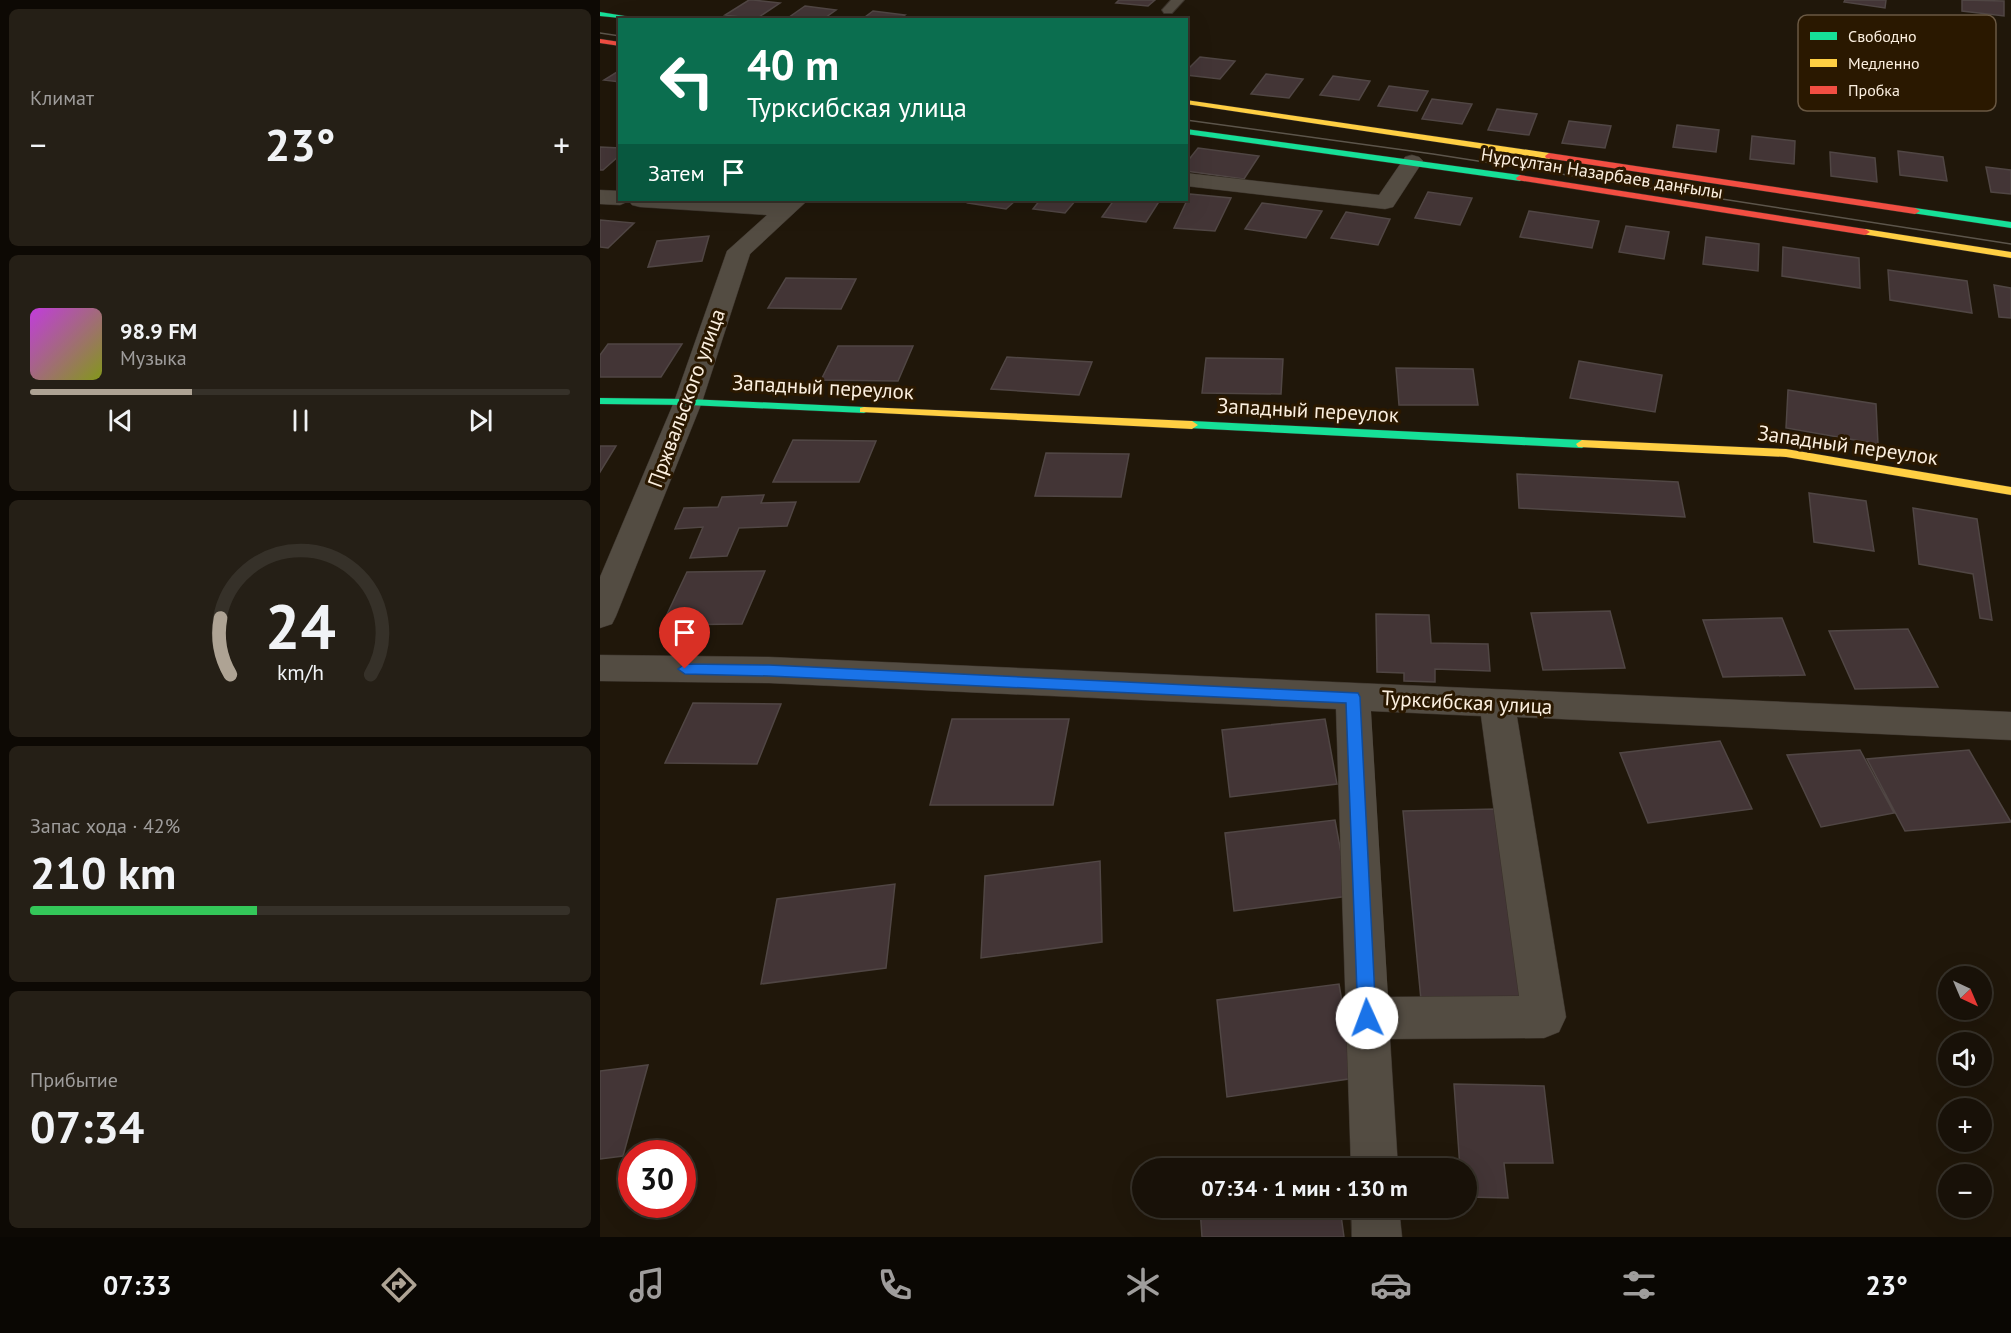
<!DOCTYPE html>
<html lang="ru">
<head>
<meta charset="utf-8">
<style>
  :root { --surface:#181108; --page:#251f16; --text:#f1f3f6; --muted:#9f9d9c; --line:#363129; --accent:#aea394 }
  body { margin:0; font-family:"PT Sans",sans-serif; background:var(--page); color:var(--text); height:100vh; display:flex; flex-direction:column; font-size:22px; white-space:nowrap }
  * { box-sizing:border-box; margin:0 }
  p { font-size:20px; color:var(--muted) }
  .icon { flex:none; width:33px; height:33px; fill:none; stroke:currentColor; stroke-width:2; stroke-linecap:round; stroke-linejoin:round }
  .map { position:relative; flex:1; overflow:hidden }
  .details { display:flex; flex-direction:column; gap:9px; padding:9px; background:#0d0904; width:600px }
  .details>* { flex:none }
  .top-card { position:absolute; left:18px; top:18px; width:570px; height:183px; border-radius:0px; box-shadow:0 6px 24px #0002,0 0 0 2px var(--line); background:#0b6e4f; color:#fff; overflow:hidden }
  .needle { width:39px; rotate:136deg }
  .buttons { position:absolute; left:1338px; top:966px; display:grid; gap:12px }
  .buttons a { display:grid; place-items:center; width:54px; height:54px; border-radius:50%; background:var(--surface); box-shadow:0 6px 24px #0002,0 0 0 2px var(--line); font-size:30px }
  .speed { position:absolute; left:18px; top:1140px; display:flex; gap:12px; font-size:30px; font-weight:700; text-align:center }
  .speed>* { display:grid; place-content:center; width:78px; height:78px; border-radius:50%; background:var(--surface); box-shadow:0 6px 24px #0002,0 0 0 2px var(--line); line-height:1 }
  .speed .limit { border:9px solid #d22; background:#fff; color:#111 }
  .pin { position:absolute; display:grid; place-items:center; width:51px; height:51px; color:#fff; margin:-62px -26px; border-radius:50% 50% 50% 0; rotate:-45deg; box-shadow:0 0 6px #0007 }
  .pin .icon { rotate:45deg }
  .me { position:absolute; width:66px; margin:-33px; rotate:358deg; stroke-linejoin:round; filter:drop-shadow(0 0 4px #0008) }
  .turn { display:flex; align-items:center; gap:21px; height:126px; padding:0 30px; font-size:27px }
  .turn .icon { width:78px; height:78px; stroke-width:2.5 }
  .turn b { display:block; font-size:42px; line-height:51px }
  .then { display:flex; align-items:center; height:57px; padding:0 30px; background:#0003; gap:12px; font-size:22px }
  .big { font-size:45px; font-weight:700; line-height:1.1 }
  .details .widget { flex:1; display:flex; flex-direction:column; justify-content:center; gap:9px; min-width:0; padding:0 21px; border-radius:9px; background:var(--page) }
  .details .dial { align-items:center; gap:0 }
  .dial svg { height:156px; overflow:visible; fill:none; stroke:var(--line); stroke-width:7; stroke-linecap:round; text-anchor:middle }
  .dial text { fill:var(--text); stroke:none }
  .song { display:flex; align-items:center; gap:18px }
  .cover { width:72px; height:72px; border-radius:9px; background:linear-gradient(135deg,hsl(290 70% 55%),hsl(70 70% 35%)) }
  .played { height:6px; border-radius:3px; background:linear-gradient(90deg,var(--accent) 30%,var(--line) 30%) }
  .keys { display:flex; justify-content:space-around; direction:ltr }
  .heat { display:flex; justify-content:space-between; align-items:center; font-size:33px; direction:ltr }
  .charge { height:9px; border-radius:4px; background:linear-gradient(90deg,#34c759 42%,var(--line) 0) }
  .trip { position:absolute; left:532px; top:1158px; width:345px; height:60px; border-radius:30px; background:var(--surface); box-shadow:0 6px 24px #0002,0 0 0 2px var(--line); font-weight:700; line-height:60px; text-align:center }
  .tabs { display:flex; height:96px; justify-content:space-around; align-items:center; background:#0a0703; color:var(--muted) }
  .tabs .icon { width:42px; height:42px }
  .tabs .current { color:var(--accent) }
  .tabs b { font-size:27px; color:var(--text) }
  main { display:flex; flex:1; min-height:0 }
  .map>svg:first-child { display:block }
  .building { fill:#433536; stroke:#504644; stroke-width:1.5 }
  .lines { fill:none; stroke-linecap:round; stroke-linejoin:round }
  .lane-casing { stroke:#3a322a; stroke-width:2 }
  .street-casing { stroke:#3a322a; stroke-width:1 }
  .fast-casing { stroke:#3a322a; stroke-width:1 }
  .slow-casing { stroke:#3a322a; stroke-width:1 }
  .jam-casing { stroke:#3a322a; stroke-width:1 }
  .lane { fill:#534c42; fill-rule:evenodd }
  .street { fill:#534c42; fill-rule:evenodd }
  .fast { fill:#16e098; fill-rule:evenodd }
  .slow { fill:#ffcf43; fill-rule:evenodd }
  .jam { fill:#f24e42; fill-rule:evenodd }
  .tram { stroke:#5c554b; stroke-width:1.5 }
  .route { fill:#1a73e8; stroke:#114b97; stroke-width:1.5 }
  .labels { text-anchor:middle; dominant-baseline:central; stroke-width:6; stroke-linejoin:round; paint-order:stroke }
  .far-street-label { font-size:18px; fill:#fbefdf; stroke:#2a1800 }
  .street-label { font-size:21px; fill:#fbefdf; stroke:#2a1800 }
  .key { fill:#2a1800; stroke:#695843; stroke-width:1.5 }
  .key-label { font-size:16px; fill:#fbefdf }
</style>
</head>
<body>
<main>
<section class="details">
<div class="widget"><p>Климат</p>
<div class="heat"><a>−</a><b class="big">23°</b><a>+</a></div>
</div>
<div class="widget">
<div class="song"><i class="cover"></i><div><b>98.9 FM</b><p>Музыка</p></div></div>
<div class="played"></div>
<div class="keys"><svg class="icon" aria-label="previous" viewBox="0 0 24 24"><path d="M18 5L8 12l10 7zM5 5v14"/></svg><svg class="icon" aria-label="pause" viewBox="0 0 24 24"><path d="M8 5v14M16 5v14"/></svg><svg class="icon" aria-label="next" viewBox="0 0 24 24"><path d="M6 5l10 7-10 7zM19 5v14"/></svg></div>
</div>
<div class="widget dial"><svg viewBox="0 0 100 80">
<path d="M14 69A42 42 0 1 1 86 69"/>
<path d="M14 69A42 42 0 0 1 9 40" stroke="#aea394"/>
<text x="50" y="56" font-size="32" font-weight="700">24</text>
<text x="50" y="72" font-size="11">km/h</text>
</svg></div>
<div class="widget"><p>Запас хода · 42%</p><b class="big">210 km</b><div class="charge"></div></div>
<div class="widget"><p>Прибытие</p><b class="big">07:34</b></div>
</section>
<div class="map">
<svg width="1411" height="1237" viewBox="0 0 1411 1237">
  <rect width="100%" height="100%" fill="#20170a"/>
  <path class="building" d="M149 0H153L180 3 156 19 125 15Z
    M519 0H555L548 6 516 3Z
    M1245 0H1286L1285 8 1244 2Z
    M1362 0 1404 1V16L1362 11Z
    M205 6 236 10 222 20H185Z
    M273 11 305 15 298 20H261Z
    M600 57 635 61 620 79 586 75V71Z
    M20 70V82L4 80Z
    M666 74 703 79 689 98 651 94Z
    M733 76 770 81 759 100 720 95Z
    M789 86 828 91 817 111 778 106Z
    M832 99 872 104 862 124 822 119Z
    M897 109 937 114 929 135 888 130Z
    M969 121 1011 126 1005 148 962 143Z
    M1077 125 1119 130 1116 152 1073 147Z
    M1152 136 1195 141 1194 164 1150 159Z
    M0 147 20 148V155L3 170H0Z
    M598 148 659 156 644 179 586 171V163Z
    M1298 151 1343 157 1347 181 1300 175Z
    M1230 152 1275 158 1277 182 1231 176Z
    M1386 167 1411 170V194L1391 192Z
    M828 192 872 198 860 225 815 218Z
    M590 194 631 198 615 231 574 228Z
    M372 200H416L406 209 368 203Z
    M440 200H476L465 213 433 209Z
    M514 200H560L546 222 502 217Z
    M662 203 722 211 706 238 645 229Z
    M929 211 999 221 992 248 920 237Z
    M746 212 790 219 778 245 731 238Z
    M0 220 34 223 8 248 0 247Z
    M1026 226 1069 232 1064 259 1019 252Z
    M109 236 102 261 48 267 57 241Z
    M1106 237 1159 244 1158 271 1103 264Z
    M1183 247 1259 258 1260 288 1182 276Z
    M1288 270 1367 281 1372 313 1290 300Z
    M186 278 256 279 241 309 168 308Z
    M1394 285 1411 288V318L1399 317Z
    M8 344H82L61 377H0V355Z
    M238 346H313L298 381 221 380Z
    M407 357 492 362 479 395 391 389Z
    M606 358 683 359 681 394 602 393Z
    M979 361 1062 375 1055 412 970 398Z
    M796 368 873 369 878 405H799Z
    M1188 390 1276 404 1278 444 1186 428Z
    M193 440 276 441 259 482H173Z
    M0 446H16L0 472Z
    M446 453 529 454 521 497 435 496Z
    M917 474 1078 482 1085 517 919 508Z
    M1209 493 1266 501 1274 551 1214 542Z
    M164 495 161 503 196 502 187 526 139 528 127 556 90 558 103 527 75 529 84 508 118 507 122 497Z
    M1313 508 1377 519 1392 620 1380 618 1373 574 1319 564Z
    M165 571 142 624 62 625 87 572Z
    M1010 611 1025 668 943 670 931 613Z
    M776 614 829 615 831 643 888 644 890 671 835 669V682L804 681V673L777 672Z
    M1182 618 1205 675 1123 677 1103 620Z
    M1308 629 1338 687 1255 689 1229 631Z
    M93 703 181 704 157 764 65 763Z
    M352 719H469L453 805H330Z
    M725 719 737 784 630 797 622 730Z
    M1120 741 1152 809 1048 823 1020 753Z
    M1260 750 1294 813 1221 827 1187 755Z
    M1369 750 1411 822 1305 831 1267 759Z
    M897 809 927 998 821 1000 803 811Z
    M735 820 749 896 634 911 625 833Z
    M500 861 502 942 381 958 385 876Z
    M295 884 286 968 161 984 177 899Z
    M739 984 755 1078 627 1097 617 1000Z
    M48 1065 23 1156 0 1159V1071Z
    M854 1084 944 1086 953 1163H904L908 1198 867 1197V1168H860Z
    M600 1208H740L744 1237H602Z"/>
  <g class="lines">
    <defs>
      <path id="lane" d="M571 0H584L572 13H564L562 10Z"/>
      <path id="street" d="M812 155 819 157 823 161 793 207 785 209 586 186V173L779 195 805 157Z
        M0 190 20 191V200H140L181 202 184 200H208L150 254 102 402 16 616 12 624 0 628V577L74 402 127 251 167 215 40 207 32 205 29 201 20 205 0 204Z
        M0 655 169 657 1411 712V740L917 717 966 1017 959 1032 944 1038 790 1039 798 1168H751L736 709 169 683 0 681ZM771 711 881 716 919 996 788 997Z
        M751 1208H799L802 1237H752Z"/>
      <path id="fast" d="M0 12 37 18 40 20 0 16Z
        M586 129 920 175 924 178 920 181 586 134Z
        M1315 208 1411 222V228L1312 213V209Z
        M0 398 88 399 264 407 270 410 264 413 88 405 0 404Z
        M592 421 982 440 988 444 982 448 588 428 586 425Z"/>
      <path id="slow" d="M586 100 949 153 953 156 949 159 586 104Z
        M1265 229 1411 252V258L1262 234V230Z
        M264 407 592 421 598 425 592 429 260 412V408Z
        M982 440 1186 449 1411 487V495L1186 457 978 447 976 444Z"/>
      <path id="jam" d="M0 39 20 42V46L0 43Z
        M949 153 1315 208 1320 211 1315 214 946 158 945 156Z
        M920 175 1265 229 1270 232 1265 235 917 180 916 178Z"/>
    </defs>
    <use href="#lane" class="lane-casing"/>
    <use href="#street" class="street-casing"/>
    <use href="#fast" class="fast-casing"/>
    <use href="#slow" class="slow-casing"/>
    <use href="#jam" class="jam-casing"/>
    <use href="#lane" class="lane"/>
    <use href="#street" class="street"/>
    <use href="#fast" class="fast"/>
    <use href="#slow" class="slow"/>
    <use href="#jam" class="jam"/>
    <path class="tram" d="M0 33 20 36
      M586 120 833 154 1411 244"/>
  </g>
  <path class="route" d="M85 664 169 665 758 693 760 697 776 1018 773 1024 767 1027 761 1024 758 1018 746 703 169 676 85 674 78 669Z"/>
  <g class="labels">
    <g class="far-street-label">
      <text transform="translate(1002 173) rotate(9)">Нұрсұлтан Назарбаев даңғылы</text>
    </g>
    <g class="street-label">
      <text transform="translate(223 387) rotate(3)">Западный переулок</text>
      <text transform="translate(86 398) rotate(-70)">Пржвальского улица</text>
      <text transform="translate(708 410) rotate(3)">Западный переулок</text>
      <text transform="translate(1248 445) rotate(8)">Западный переулок</text>
      <text transform="translate(867 702) rotate(3)">Турксибская улица</text>
    </g>
  </g>
  <rect x="1198" y="15" width="198" height="96" rx="9" class="key"/>
  <rect x="1210" y="32" width="27" height="8" fill="#16e098"/>
  <rect x="1210" y="59" width="27" height="8" fill="#ffcf43"/>
  <rect x="1210" y="86" width="27" height="8" fill="#f24e42"/>
  <g class="key-label">
    <text x="1248" y="42">Свободно</text>
    <text x="1248" y="69">Медленно</text>
    <text x="1248" y="96">Пробка</text>
  </g>
</svg>
<div class="buttons">
<a><svg class="needle" viewBox="-14 -14 28 28"><path d="M0-13l5 13h-10z" fill="#e53935"/><path d="M0 13l5-13h-10z" fill="#9f9d9c"/></svg></a>
<a><svg class="icon" aria-label="sound" viewBox="0 0 24 24"><path d="M4 9h4l5-4v14l-5-4H4zM17 9q2 3 0 6"/></svg></a>
<a>+</a>
<a>−</a>
</div>
<div class="speed"><div class="limit">30</div></div>
<div class="pin" style="left:85px;top:669px;background:#d93025"><svg class="icon" aria-label="arrive" viewBox="0 0 24 24"><path d="M6 21V4h12l-3 4 3 4H6"/></svg></div>
<svg class="me" style="left:767px;top:1018px" viewBox="-20 -20 40 40"><circle r="19" fill="#fff"/><path d="M0-13L10 11 0 6-10 11z" fill="#1a73e8"/></svg>
<div class="trip">07:34 · 1 мин · 130 m</div>
<div class="top-card">
<div class="turn"><svg class="icon" aria-label="left" viewBox="0 0 24 24"><path d="M17 20v-9H6M10 6l-5 5 5 5"/></svg><div><b>40 m</b>Турксибская улица</div></div>
<div class="then">Затем<svg class="icon" aria-label="arrive" viewBox="0 0 24 24"><path d="M6 21V4h12l-3 4 3 4H6"/></svg></div>
</div>
</div>
</main>
<nav class="tabs">
<b>07:33</b>
<svg class="icon current" aria-label="directions" viewBox="0 0 24 24"><path d="M12 3l9 9-9 9-9-9zM9 14v-3h6M13 9l2 2-2 2"/></svg>
<svg class="icon" aria-label="music" viewBox="0 0 24 24"><path d="M9 18V5l10-2v13"/><circle cx="6" cy="18" r="3"/><circle cx="16" cy="16" r="3"/></svg>
<svg class="icon" aria-label="phone" viewBox="0 0 24 24"><path d="M5 4h4l2 5-3 2q2 4 5 5l2-3 5 2v4C11 20 4 13 5 4z"/></svg>
<svg class="icon" aria-label="climate" viewBox="0 0 24 24"><path d="M12 3v18M4 7l16 10M4 17L20 7"/></svg>
<svg class="icon" aria-label="car" viewBox="0 0 24 24"><path d="M5 17H2v-5l4-1 3-4h7l3 4 3 1v5h-3M9 17h6M6 11h13"/><circle cx="7" cy="17" r="2"/><circle cx="17" cy="17" r="2"/></svg>
<svg class="icon" aria-label="filters" viewBox="0 0 24 24"><path d="M4 7h16M4 17h16"/><circle cx="9" cy="7" r="2"/><circle cx="15" cy="17" r="2"/></svg>
<b>23°</b>
</nav>
</body>
</html>
